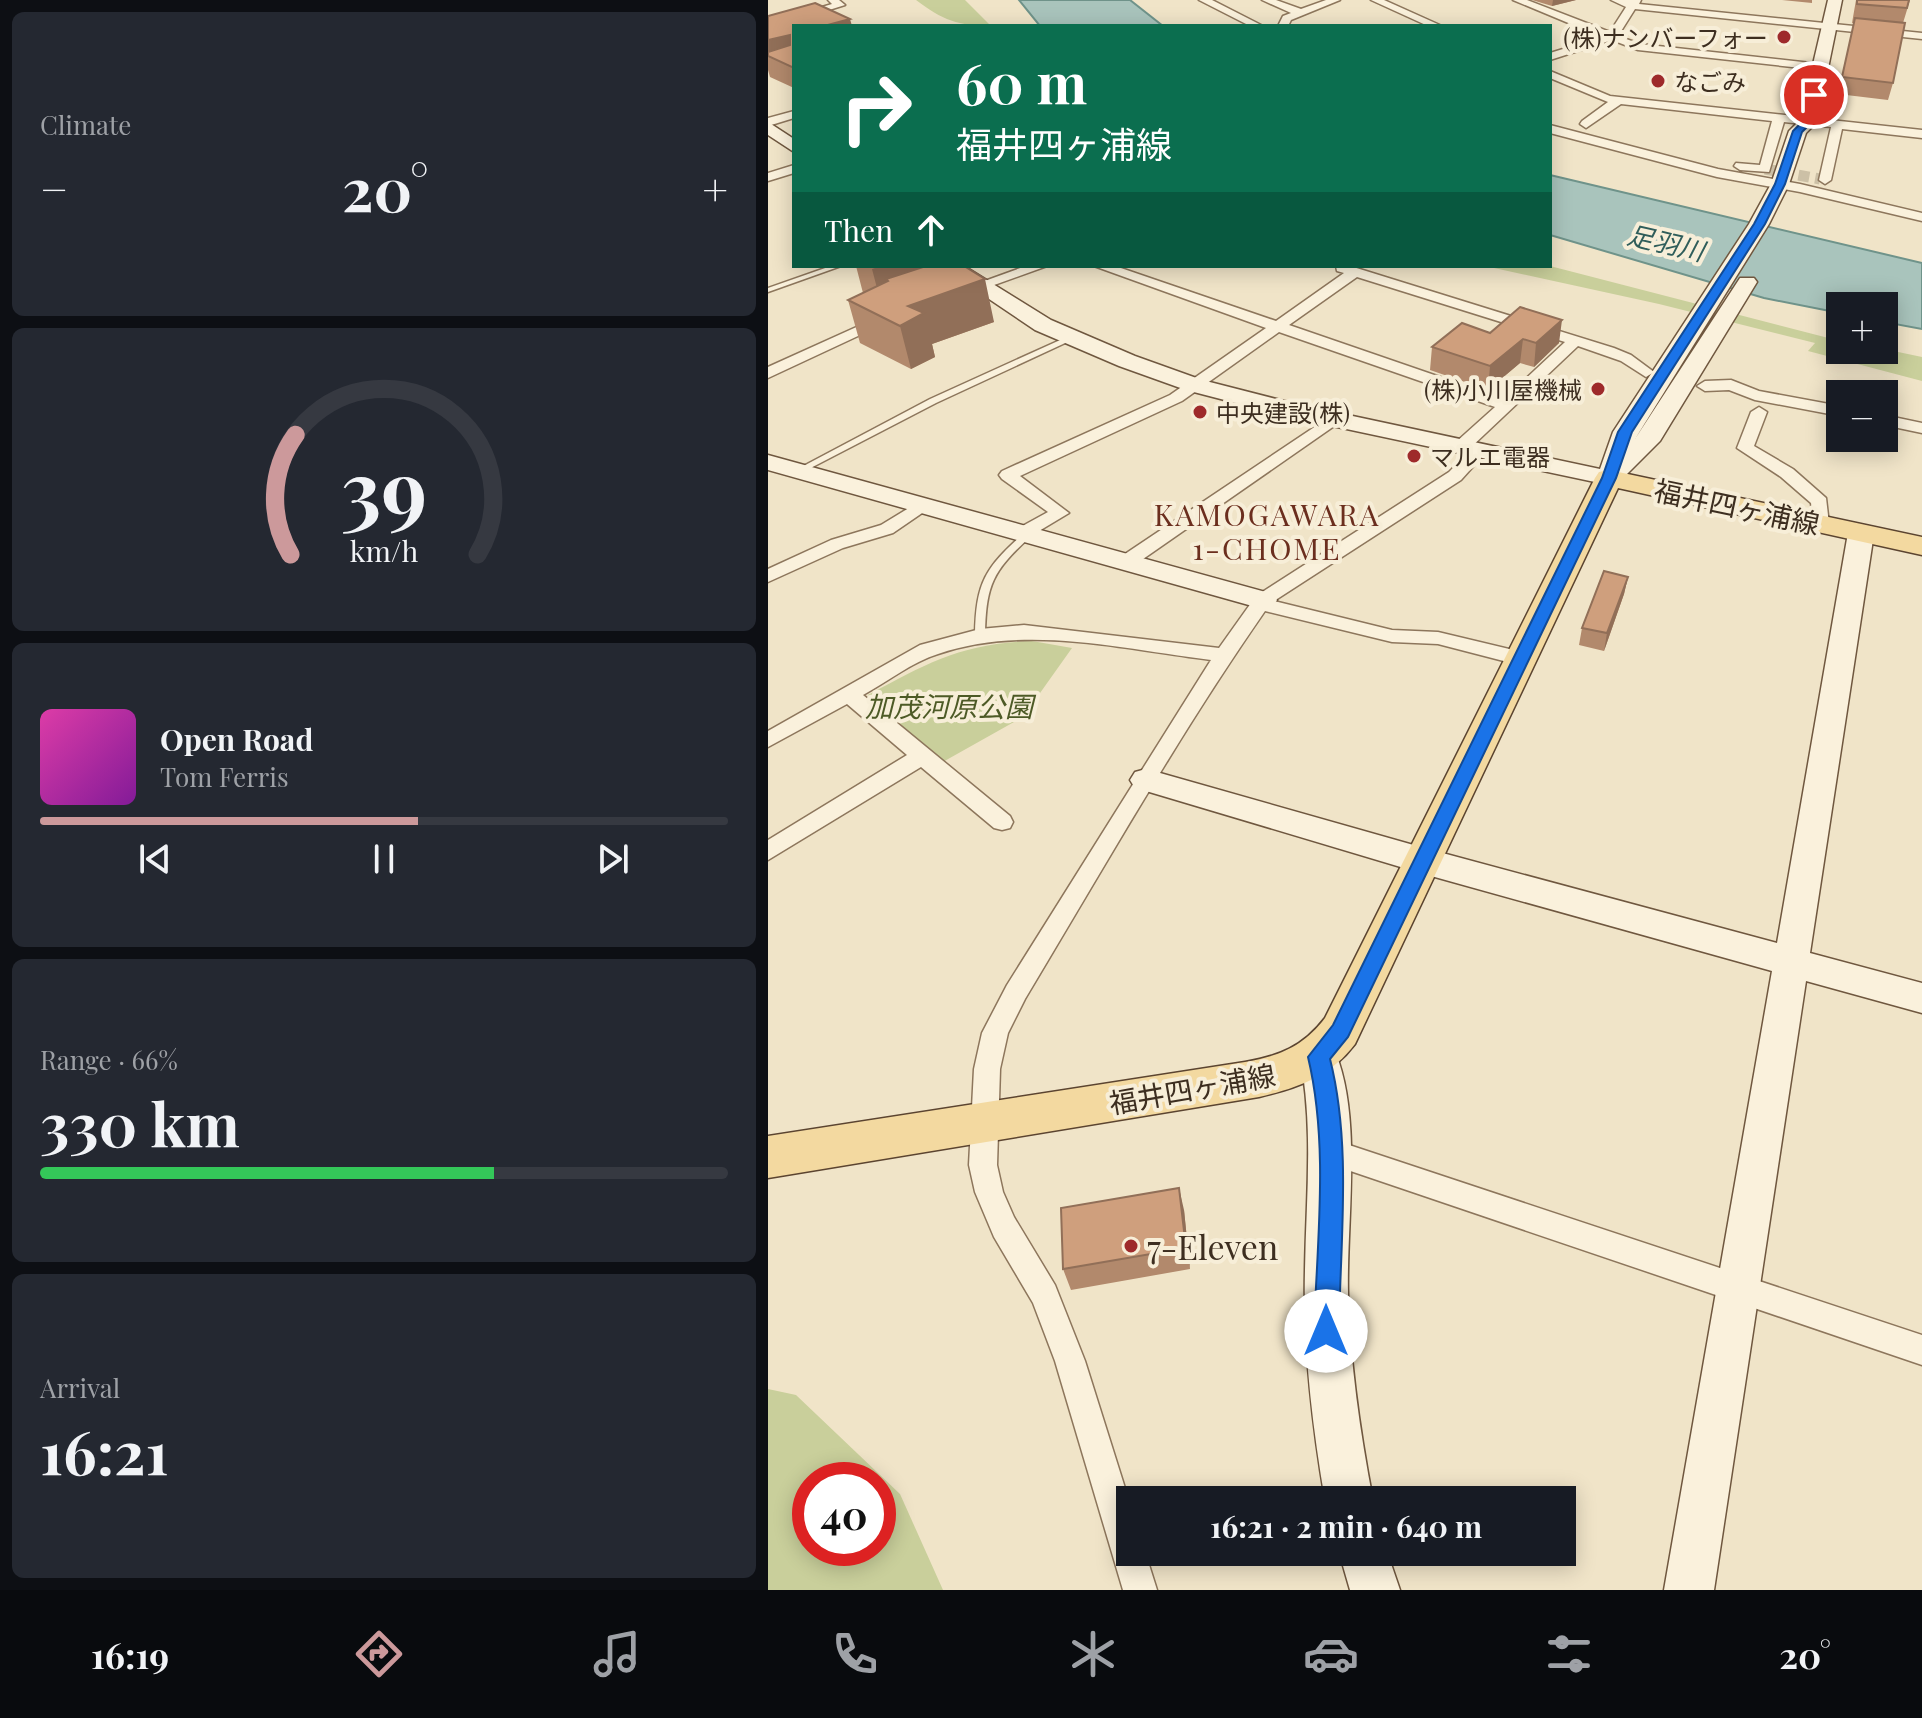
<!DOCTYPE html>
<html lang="en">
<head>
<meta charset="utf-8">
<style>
  :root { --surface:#171b24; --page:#242831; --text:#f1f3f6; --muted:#9ea1a6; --line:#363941; --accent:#cc999b }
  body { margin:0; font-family:"Playfair Display","Noto Sans JP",serif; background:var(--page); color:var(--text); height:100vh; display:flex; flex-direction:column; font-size:30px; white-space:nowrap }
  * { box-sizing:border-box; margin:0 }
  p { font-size:26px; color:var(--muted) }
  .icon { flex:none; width:44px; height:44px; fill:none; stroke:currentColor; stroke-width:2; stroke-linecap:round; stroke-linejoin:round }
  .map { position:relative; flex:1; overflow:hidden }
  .side { display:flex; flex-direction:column; gap:12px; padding:12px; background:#0d0f14; width:768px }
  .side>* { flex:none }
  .banner { position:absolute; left:24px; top:24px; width:760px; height:244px; border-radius:0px; box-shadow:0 4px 20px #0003; background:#0b6e4f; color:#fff; overflow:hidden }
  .fabs { position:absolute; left:1058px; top:292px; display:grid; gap:16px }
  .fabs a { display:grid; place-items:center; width:72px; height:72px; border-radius:0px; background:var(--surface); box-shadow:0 4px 20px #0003; font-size:40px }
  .speed { position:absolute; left:24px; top:1462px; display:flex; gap:16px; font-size:40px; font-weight:700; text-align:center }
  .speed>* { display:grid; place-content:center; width:104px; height:104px; border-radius:50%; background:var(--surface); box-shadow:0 4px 20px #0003; line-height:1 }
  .speed .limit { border:12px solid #d22; background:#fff; color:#111 }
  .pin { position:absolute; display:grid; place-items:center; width:68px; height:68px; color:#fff; margin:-34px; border:4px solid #fff; border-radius:50%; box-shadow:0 2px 8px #0007 }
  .me { position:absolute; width:88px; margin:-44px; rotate:0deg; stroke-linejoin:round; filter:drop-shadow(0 0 6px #0008) }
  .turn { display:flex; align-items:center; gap:28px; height:168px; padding:0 32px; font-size:36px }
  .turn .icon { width:104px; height:104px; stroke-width:2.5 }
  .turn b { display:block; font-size:56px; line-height:68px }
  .then { display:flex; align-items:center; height:76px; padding:0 32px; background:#0003; gap:16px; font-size:30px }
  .big { font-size:60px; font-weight:700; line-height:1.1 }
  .side .widget { flex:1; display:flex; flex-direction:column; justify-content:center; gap:12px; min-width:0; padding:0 28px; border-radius:12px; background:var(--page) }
  .side .dial { align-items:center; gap:0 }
  .dial svg { height:208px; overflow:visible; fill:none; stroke:var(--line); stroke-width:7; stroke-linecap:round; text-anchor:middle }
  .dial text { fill:var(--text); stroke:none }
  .song { display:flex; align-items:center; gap:24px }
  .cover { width:96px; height:96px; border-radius:12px; background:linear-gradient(135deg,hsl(320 70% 55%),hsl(290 70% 35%)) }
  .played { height:8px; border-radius:4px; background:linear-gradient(90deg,var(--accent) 55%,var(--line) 55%) }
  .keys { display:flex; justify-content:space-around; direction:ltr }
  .heat { display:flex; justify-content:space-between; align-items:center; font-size:44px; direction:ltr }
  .charge { height:12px; border-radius:6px; background:linear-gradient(90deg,#34c759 66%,var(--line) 0) }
  .trip { position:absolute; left:348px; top:1486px; width:460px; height:80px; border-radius:0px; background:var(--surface); box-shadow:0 4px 20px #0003; font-weight:700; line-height:80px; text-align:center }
  .tab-bar { display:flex; height:128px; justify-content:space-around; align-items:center; background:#090b0e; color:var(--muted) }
  .tab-bar .icon { width:56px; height:56px }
  .tab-bar .current { color:var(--accent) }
  .tab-bar b { font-size:36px; color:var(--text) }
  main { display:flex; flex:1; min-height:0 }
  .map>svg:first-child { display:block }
  .green { fill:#c9cf9b; fill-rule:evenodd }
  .water { fill:#a9c4bc; stroke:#6f938a; stroke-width:2 }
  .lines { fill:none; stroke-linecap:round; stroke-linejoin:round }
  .street-tunnel { stroke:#ccc0a6; stroke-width:11; stroke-dasharray:11 6; stroke-linecap:butt }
  .lane-casing { stroke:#8d765c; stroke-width:3 }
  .street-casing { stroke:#8d765c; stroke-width:3 }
  .secondary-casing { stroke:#6f573f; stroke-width:3 }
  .primary-casing { stroke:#5b4430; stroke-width:3 }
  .lane { fill:#faf1dc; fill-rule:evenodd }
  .street { fill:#faf1dc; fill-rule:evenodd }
  .secondary { fill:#faf1dc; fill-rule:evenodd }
  .primary { fill:#f3d9a0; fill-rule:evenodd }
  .wall { fill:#b2896c }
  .shaded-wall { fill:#916f58 }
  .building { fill:#cf9f7d; stroke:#916f58; stroke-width:2 }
  .route { fill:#1a73e8; stroke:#114b97; stroke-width:2 }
  .poi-dot { fill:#9e2a2b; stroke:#f7eed8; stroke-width:3 }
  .labels { text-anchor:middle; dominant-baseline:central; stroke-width:8; stroke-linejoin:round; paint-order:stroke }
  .far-poi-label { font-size:24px; fill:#3d2e20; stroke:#f7eed8; text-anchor:start }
  .far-water-label { font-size:26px; font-style:italic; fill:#2f5d5a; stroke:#f7eed8 }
  .street-label { font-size:28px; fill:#3d2e20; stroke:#f7eed8 }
  .park-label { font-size:28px; font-style:italic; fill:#4d5a26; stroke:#f7eed8 }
  .neighbourhood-label { font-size:30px; letter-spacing:2px; fill:#6b2e1e; stroke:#f7eed8 }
  .near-poi-label { font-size:34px; fill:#3d2e20; stroke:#f7eed8; text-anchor:start }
</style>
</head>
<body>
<main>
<section class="side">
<div class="widget"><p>Climate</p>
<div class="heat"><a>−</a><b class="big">20°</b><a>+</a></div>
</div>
<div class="widget dial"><svg viewBox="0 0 100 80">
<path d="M14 69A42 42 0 1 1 86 69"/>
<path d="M14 69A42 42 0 0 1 16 23" stroke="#cc999b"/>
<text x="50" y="56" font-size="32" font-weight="700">39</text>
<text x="50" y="72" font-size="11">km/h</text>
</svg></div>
<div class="widget">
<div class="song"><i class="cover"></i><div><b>Open Road</b><p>Tom Ferris</p></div></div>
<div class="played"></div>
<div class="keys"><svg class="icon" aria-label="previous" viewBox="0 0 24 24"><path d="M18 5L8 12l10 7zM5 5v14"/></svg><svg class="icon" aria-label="pause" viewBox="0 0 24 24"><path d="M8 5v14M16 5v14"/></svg><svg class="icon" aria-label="next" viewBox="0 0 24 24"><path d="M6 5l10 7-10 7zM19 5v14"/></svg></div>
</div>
<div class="widget"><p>Range · 66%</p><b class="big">330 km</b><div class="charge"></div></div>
<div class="widget"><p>Arrival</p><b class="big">16:21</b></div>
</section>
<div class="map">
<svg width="1154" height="1590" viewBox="0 0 1154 1590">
  <rect width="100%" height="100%" fill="#f0e4c8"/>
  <path class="green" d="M148 0H197L223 26C191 26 174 20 148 0Z
    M717 266H782L1072 341V350L1116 349 1154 357V381L1040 351 1047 343 891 304Z
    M264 641 304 648 255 717 173 763 100 695C159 663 195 643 264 641Z
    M0 1389 28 1395 132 1494 175 1590H0ZM110 1480V1548H42V1480Z"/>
  <path class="water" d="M251 0H362L395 26H272Z
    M782 175 1154 263V329L1116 322V306H1072V313L996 298 782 235Z"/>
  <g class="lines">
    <path class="street-tunnel" d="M997 169 1052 179"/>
    <defs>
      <path id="lane" d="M63 266H73L0 292V288Z
        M301 336 308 338 168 403 33 473H27L26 471 162 399Z
        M259 532 264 535 262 537C225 571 218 584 217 635L212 638 209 637 207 635C208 582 217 568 256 533Z"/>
      <path id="street" d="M60 0H71L77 5 0 29V23L64 4Z
        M431 0H444L495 26H482Z
        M494 0H508L533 9 558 0H572L523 20 520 26H510L515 16 523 13Z
        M603 0H616L674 26H660Z
        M745 0H759L842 32 858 7 843 0H873L871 4 1154 33V39L867 9 850 36 872 44 1052 64 1057 67 1052 70 870 50 844 40 782 60V53L834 37Z
        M782 71 842 96 1154 130V138L1074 129 1063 180 1057 184 1051 180 1063 127 1016 122 1001 172 972 170 966 166 968 163 992 165 1004 121 853 104 818 128 812 124 814 121 840 102 782 78Z
        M26 111V118L0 126V118Z
        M782 125 950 169 1032 184 1154 213V221L1032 192 949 177 782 133Z
        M26 165V173L0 181V173Z
        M258 266H279L201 294H191L189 291Z
        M326 266H347L508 321 576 273 569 271 568 266H582L846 348 863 355 886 372 878 377 853 361 810 346 700 450 694 451 686 446 688 442 727 407 511 332 414 401 252 476 301 513 261 537H249L246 533 249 529 280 512 234 479 231 475 234 471 402 395 498 328ZM589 277 797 342 736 399 521 325Z
        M115 315 122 319 120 322 0 378V367Z
        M963 380 991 391 1072 406V416L987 400 961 390 937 391 929 386 937 381Z
        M991 407 999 412 986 446 1025 469 1058 498 1061 524 1058 528H1046L1043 503 1013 477 969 448 983 412Z
        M566 414 574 419 572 422 365 566H351L349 562 351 558Z
        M1116 415 1154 423V433L1116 425Z
        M712 445 720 450 693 480 506 601 624 630 670 632 762 654 765 659 762 664 755 666 670 644 624 642 497 611C410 736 335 869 257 999L240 1033 232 1069 229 1165 235 1192 246 1217 287 1285 317 1361 362 1504V1552H377L389 1590H355L287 1361 265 1303 226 1237 207 1192 201 1165 206 1069 214 1033 239 985 443 660C353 649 258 624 170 654 144 662 119 682 95 695L242 816 245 822 242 828 234 830 226 828 153 767 0 860V840L139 755 79 704 0 747V731L152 645 212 629 256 625 451 648 488 596 681 472 706 446Z
        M154 500 160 501 163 505 160 509 125 533 75 548 0 582V569L63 540 113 525Z
        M563 1139 1154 1335V1365L553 1161 549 1152 553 1143Z"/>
      <path id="secondary" d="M1060 0H1074L1049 122 1038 133 1021 184 1001 224 867 439 972 278H986L989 282 892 441 850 483 841 485 522 417 418 390 351 366 267 330 172 266H196L283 320 367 356 434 380 524 403 832 469 845 432 981 224 1003 184 1021 131 1032 120Z
        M0 122 26 139V152L0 135Z
        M0 455 505 594 509 600 505 606 495 609 0 470Z
        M1093 525 1102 527 1106 533 1042 953 1154 983V1013L1038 981 946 1590H896L1004 971 656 874 378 791 367 788 362 780 367 772 378 769 656 848 1009 943 1080 533 1084 527Z
        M551 1041 564 1045C596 1111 578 1221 580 1294 582 1363 592 1432 605 1500H557C544 1424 535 1347 537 1270 538 1198 546 1128 532 1057L538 1045Z
        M571 1552H619L632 1590H582Z"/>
      <path id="primary" d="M841 470 1154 537V555L850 488 587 1044C563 1076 530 1088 491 1097L0 1178V1136L477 1062C511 1056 535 1047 557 1018L827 478 831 472Z"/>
    </defs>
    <use href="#lane" class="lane-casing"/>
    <use href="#street" class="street-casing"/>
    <use href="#secondary" class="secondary-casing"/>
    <use href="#primary" class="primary-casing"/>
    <use href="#lane" class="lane"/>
    <use href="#street" class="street"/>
    <use href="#secondary" class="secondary"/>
    <use href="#primary" class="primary"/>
  </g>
  <path class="wall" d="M764 0H808L784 6Z
    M1014 0H1044V3Z
    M1088 0H1142L1135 23 1125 83 1120 100 1070 94 1086 23H1084Z
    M0 16 26 26V88L2 77 0 70Z
    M88 266H196L226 322 164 344 167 357 143 369 92 343 80 300 95 293Z
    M722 333 791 343 766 367 752 363 720 390 662 370 664 347Z
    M860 577 856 594 836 651 811 645 814 628Z
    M416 1210 422 1269 303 1290 295 1269Z"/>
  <path class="shaded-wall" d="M785 0H808L784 6Z
    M82 19 84 26H56Z
    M22 35 26 51 0 56V40Z
    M113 266H172L120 281 118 279 125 308 115 311 104 269Z
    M217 279 226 322 164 344 167 357 143 369 132 326 140 306Z
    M794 320 791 343 766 367 768 343Z
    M755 339 752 363 720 390 722 366Z
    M860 577 856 594 836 651 839 633Z
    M411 1188 416 1210 422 1269 418 1248Z"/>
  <path class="building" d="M1089 0H1141L1139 8 1089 4Z
    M47 3 82 19 56 26H26V68L0 56V52L22 45V35L0 40V16Z
    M1087 18 1137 23 1125 83 1074 77Z
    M158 266H196L217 279 140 306 156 313 132 326 80 300 120 281 118 279Z
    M752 307 794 320 768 343 755 339 722 366 664 347 694 323 722 333Z
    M836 571 860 577 839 633 814 628Z
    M411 1188 418 1248 295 1269 293 1208Z"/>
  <path class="route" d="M1046 92 1050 95 1044 122 1034 132 1017 184 997 224 864 432 848 478 580 1037 562 1059C584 1146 572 1242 571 1331L567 1340 558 1343 550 1340 546 1331C549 1241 561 1145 540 1057L565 1025 834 478 850 432 986 224 1007 184 1025 131 1035 121 1041 95Z"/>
  <g class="poi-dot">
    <circle cx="1016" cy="37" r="8"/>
    <circle cx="890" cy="81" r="8"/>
    <circle cx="830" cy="389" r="8"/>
    <circle cx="432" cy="412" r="8"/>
    <circle cx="646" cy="456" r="8"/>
    <circle cx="363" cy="1246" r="8"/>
  </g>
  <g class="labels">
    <g class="far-poi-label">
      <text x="1000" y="37" text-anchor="end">(株)ナンバーフォー</text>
      <text x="906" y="81">なごみ</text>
      <text x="814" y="389" text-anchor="end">(株)小川屋機械</text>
      <text x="448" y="412">中央建設(株)</text>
      <text x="662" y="456">マルエ電器</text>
    </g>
    <g class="far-water-label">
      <text transform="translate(898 242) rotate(13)">足羽川</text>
    </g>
    <g class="street-label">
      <text transform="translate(969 506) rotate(12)">福井四ヶ浦線</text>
      <text transform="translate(424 1088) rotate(-10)">福井四ヶ浦線</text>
    </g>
    <g class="park-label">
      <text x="181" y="705">加茂河原公園</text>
    </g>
    <g class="neighbourhood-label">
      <text x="499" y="514">KAMOGAWARA<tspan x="499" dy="34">1-CHOME</tspan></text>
    </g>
    <g class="near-poi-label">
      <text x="379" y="1246">7-Eleven</text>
    </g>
  </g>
</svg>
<div class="fabs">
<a>+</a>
<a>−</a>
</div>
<div class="speed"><div class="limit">40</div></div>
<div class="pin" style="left:1046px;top:95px;background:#d93025"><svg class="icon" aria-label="arrive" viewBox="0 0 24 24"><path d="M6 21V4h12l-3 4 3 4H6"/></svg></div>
<svg class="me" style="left:558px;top:1331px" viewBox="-20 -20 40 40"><circle r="19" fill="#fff"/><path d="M0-13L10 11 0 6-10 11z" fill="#1a73e8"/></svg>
<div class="trip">16:21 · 2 min · 640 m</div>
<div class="banner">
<div class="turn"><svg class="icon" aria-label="right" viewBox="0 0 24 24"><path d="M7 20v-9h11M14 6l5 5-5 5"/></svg><div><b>60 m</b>福井四ヶ浦線</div></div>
<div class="then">Then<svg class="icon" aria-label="ahead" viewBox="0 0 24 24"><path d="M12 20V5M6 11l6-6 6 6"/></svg></div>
</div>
</div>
</main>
<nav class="tab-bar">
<b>16:19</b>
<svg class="icon current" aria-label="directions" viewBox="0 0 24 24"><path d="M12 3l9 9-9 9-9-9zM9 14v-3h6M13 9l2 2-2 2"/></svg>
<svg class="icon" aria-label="music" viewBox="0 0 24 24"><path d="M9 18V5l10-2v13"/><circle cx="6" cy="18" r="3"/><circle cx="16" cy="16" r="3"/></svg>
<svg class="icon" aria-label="phone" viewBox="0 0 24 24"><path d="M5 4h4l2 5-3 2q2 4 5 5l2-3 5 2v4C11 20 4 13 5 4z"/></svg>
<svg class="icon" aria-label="climate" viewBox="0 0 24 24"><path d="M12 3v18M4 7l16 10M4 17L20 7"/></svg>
<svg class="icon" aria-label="car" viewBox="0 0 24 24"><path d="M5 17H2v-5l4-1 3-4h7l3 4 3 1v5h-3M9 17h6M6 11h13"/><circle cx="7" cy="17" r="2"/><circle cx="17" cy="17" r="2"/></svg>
<svg class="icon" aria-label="filters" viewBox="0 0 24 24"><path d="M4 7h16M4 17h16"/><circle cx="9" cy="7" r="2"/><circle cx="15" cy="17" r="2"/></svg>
<b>20°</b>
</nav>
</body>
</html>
